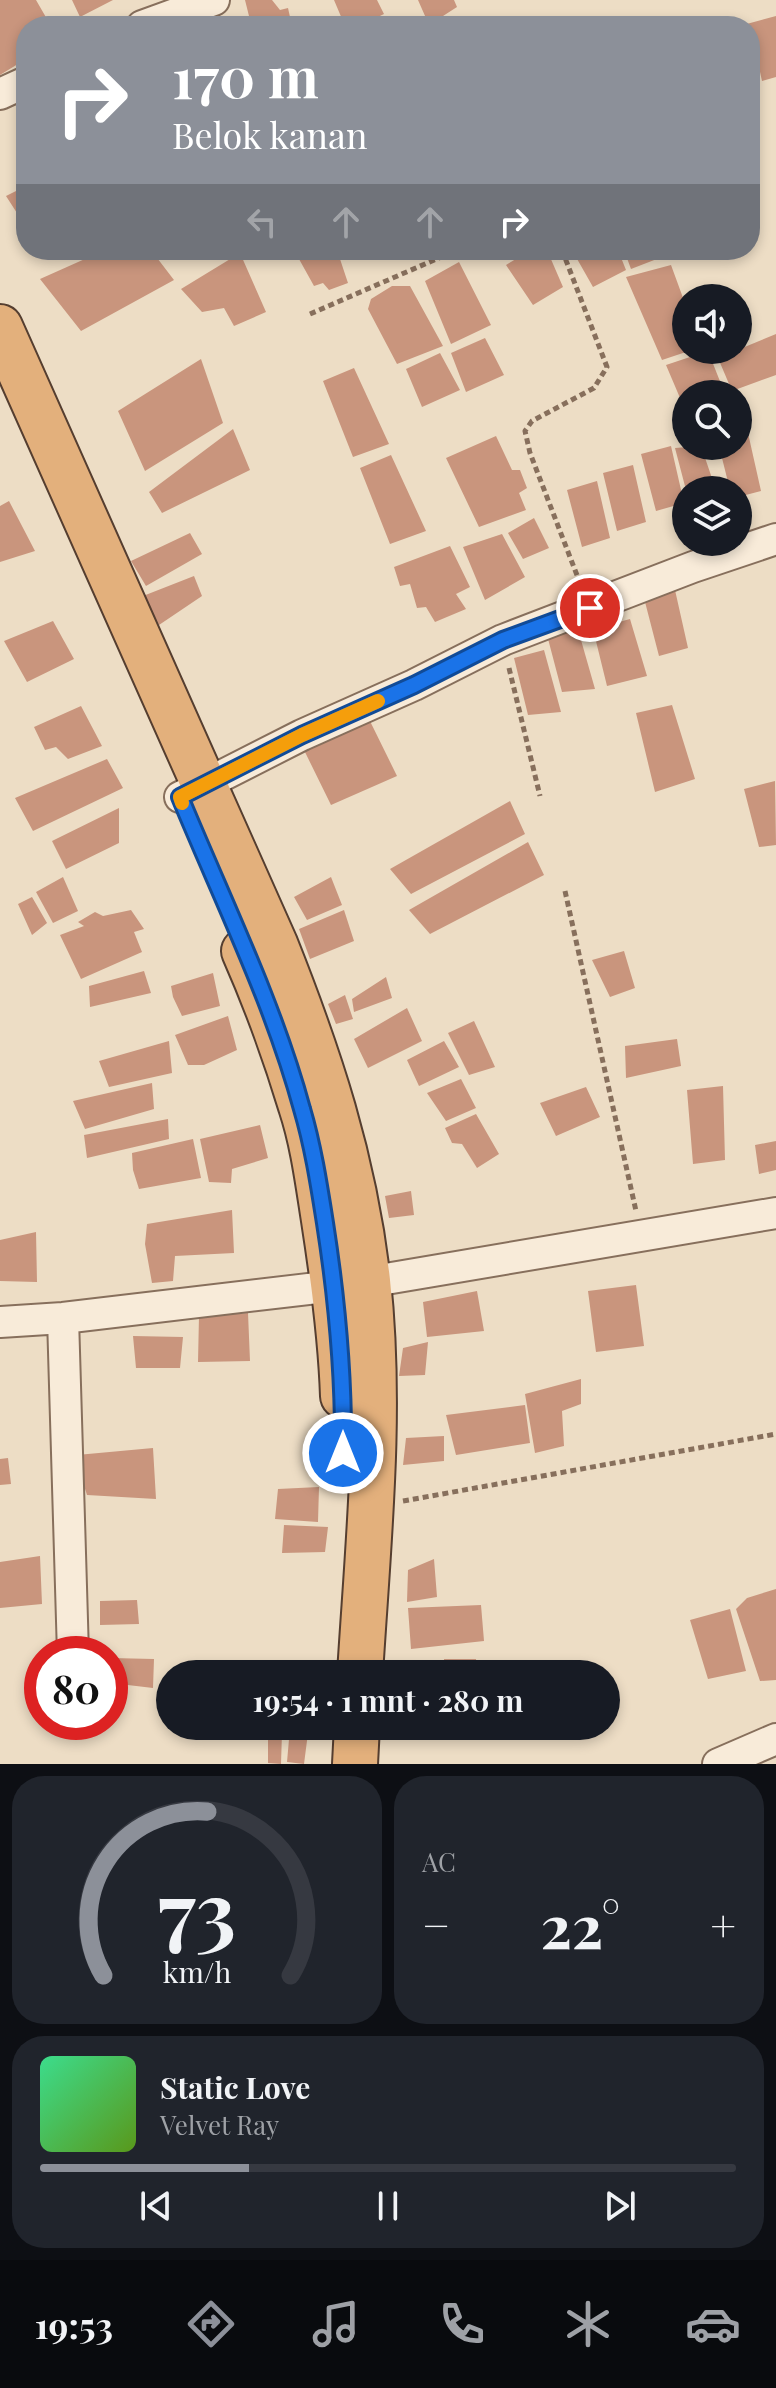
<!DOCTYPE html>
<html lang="id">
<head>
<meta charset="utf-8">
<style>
  :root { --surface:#171b24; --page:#20242c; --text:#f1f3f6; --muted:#9ea1a6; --line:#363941; --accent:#8c9099 }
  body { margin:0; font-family:"Playfair Display",serif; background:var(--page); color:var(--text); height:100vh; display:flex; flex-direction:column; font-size:30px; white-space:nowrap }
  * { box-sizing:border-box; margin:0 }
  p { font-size:26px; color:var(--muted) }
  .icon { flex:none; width:44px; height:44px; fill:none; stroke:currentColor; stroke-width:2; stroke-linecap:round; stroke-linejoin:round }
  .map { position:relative; height:1764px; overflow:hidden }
  .drawer { display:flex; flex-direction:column; gap:12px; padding:12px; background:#0d0f14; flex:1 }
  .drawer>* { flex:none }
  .banner { position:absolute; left:16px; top:16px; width:744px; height:244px; border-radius:32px; box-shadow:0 4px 12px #0003; background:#8c9099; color:#fff; overflow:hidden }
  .controls { position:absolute; left:672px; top:284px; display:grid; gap:16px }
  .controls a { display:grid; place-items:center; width:80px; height:80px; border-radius:50%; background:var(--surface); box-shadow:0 4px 12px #0003; font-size:40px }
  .speed { position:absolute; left:24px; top:1636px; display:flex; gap:16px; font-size:40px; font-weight:700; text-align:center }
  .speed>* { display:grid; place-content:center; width:104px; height:104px; border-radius:50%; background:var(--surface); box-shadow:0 4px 12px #0003; line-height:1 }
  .speed .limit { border:12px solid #d22; background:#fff; color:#111 }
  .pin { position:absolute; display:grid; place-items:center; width:68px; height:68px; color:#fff; margin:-34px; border:4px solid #fff; border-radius:50%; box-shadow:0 2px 8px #0007 }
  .me { position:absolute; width:88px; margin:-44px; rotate:0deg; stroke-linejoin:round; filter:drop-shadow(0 0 6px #0008) }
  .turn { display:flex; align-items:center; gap:28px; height:168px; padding:0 24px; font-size:36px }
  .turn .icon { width:104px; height:104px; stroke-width:2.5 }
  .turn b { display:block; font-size:56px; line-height:68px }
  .lanes { display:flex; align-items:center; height:76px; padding:0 24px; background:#0003; justify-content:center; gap:40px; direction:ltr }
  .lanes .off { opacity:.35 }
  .big { font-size:60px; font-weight:700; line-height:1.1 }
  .drawer .widget { flex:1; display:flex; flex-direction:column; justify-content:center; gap:12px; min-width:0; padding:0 28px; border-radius:32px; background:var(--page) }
  .drawer .dial { align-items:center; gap:0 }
  .dial svg { height:208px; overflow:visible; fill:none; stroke:var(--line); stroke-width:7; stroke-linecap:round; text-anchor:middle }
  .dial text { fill:var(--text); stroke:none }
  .song { display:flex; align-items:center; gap:24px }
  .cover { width:96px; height:96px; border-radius:12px; background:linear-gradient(135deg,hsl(150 70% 55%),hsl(90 70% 35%)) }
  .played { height:8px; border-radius:4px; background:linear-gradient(90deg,var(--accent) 30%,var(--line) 30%) }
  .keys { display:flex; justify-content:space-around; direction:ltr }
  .heat { display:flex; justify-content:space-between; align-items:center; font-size:44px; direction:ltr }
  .drawer .tiles { flex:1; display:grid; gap:12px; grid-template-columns:1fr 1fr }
  .widget:last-child { grid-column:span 2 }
  .trip { position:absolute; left:156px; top:1660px; width:464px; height:80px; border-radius:40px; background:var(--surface); box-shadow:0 4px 12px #0003; font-weight:700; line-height:80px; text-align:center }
  .tabs { display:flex; height:128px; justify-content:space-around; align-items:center; background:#090b0e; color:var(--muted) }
  .tabs .icon { width:56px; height:56px }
  .tabs .selected { color:var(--accent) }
  .tabs b { font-size:36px; color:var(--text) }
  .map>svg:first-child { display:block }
  .building { fill:#c9957d }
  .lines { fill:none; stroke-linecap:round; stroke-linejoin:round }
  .minor-casing { stroke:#876f5c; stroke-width:34 }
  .trunk-casing { stroke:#553e30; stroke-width:48 }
  .path { stroke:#876f5c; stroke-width:5; stroke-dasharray:6 4; stroke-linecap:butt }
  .minor { stroke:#f8ebd9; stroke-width:30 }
  .trunk { stroke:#e3b07c; stroke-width:44 }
  .route-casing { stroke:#114b97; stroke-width:20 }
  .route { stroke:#1a73e8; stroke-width:14 }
  .slow { stroke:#f59e0b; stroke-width:14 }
</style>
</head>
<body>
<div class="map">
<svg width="776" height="1764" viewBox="0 0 776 1764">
  <rect width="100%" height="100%" fill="#edddc5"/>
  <path class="building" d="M0 0H36L51 26H26V59L0 75Z
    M72 0H113L80 17Z
    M245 0H272L280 10 288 8 292 26H242L240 21 249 16Z
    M334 0H377L384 14 359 26H345Z
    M418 0H454L457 7 429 25Z
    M776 16V77L762 81 750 26 743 25Z
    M26 186V227L6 196Z
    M105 250H151L174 280 81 331 40 279Z
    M294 250H337L348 283 329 290 323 283 314 286Z
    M521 250H547L563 287 533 305 506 265 524 254Z
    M572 250H618L626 270 593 287Z
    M624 250H658L662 257 631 269Z
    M240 253 266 312 234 326 224 308 202 312 181 289Z
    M459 262 491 325 451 344 425 281Z
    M671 265 686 306V352L662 360 626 277Z
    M392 286H410L443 346 397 364 368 309 371 299Z
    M776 334V375L732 391 718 358Z
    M485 338 504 375 466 392 451 353Z
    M708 351 725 394H686V412L666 365Z
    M440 353 460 390 422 407 406 369Z
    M201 359 223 423 145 471 118 411Z
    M354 368 389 444 353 457 323 381Z
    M233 429 250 470 162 513 149 492Z
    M748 433 761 491 738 497V490H730L719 446H738V436Z
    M496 436 512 470H520L527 488 519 493 526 510 479 527 446 458Z
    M671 446 684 503 656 511 641 454Z
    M701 446 716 490H686L675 448Z
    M391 455 426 531 390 544 360 468Z
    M633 465 646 522 617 531 603 473Z
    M597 481 610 538 582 547 567 490Z
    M9 501 35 551 0 562V506Z
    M534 518 549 548 523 559 508 533Z
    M190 533 202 554 146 586 131 561Z
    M502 534 525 577 485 600 463 547Z
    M450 546 470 587 456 594 466 609 435 622 426 607 417 608 410 584 400 586 394 567Z
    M194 576 202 596 159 625 143 596Z
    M675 590 688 648 659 656 644 598Z
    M630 619 647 676 607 686 593 629Z
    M53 621 74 659 27 682 4 641Z
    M577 626 595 689 562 692 547 635Z
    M544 650 561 712 528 715 514 658Z
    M672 705 695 779 655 792 636 713Z
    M81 706 102 746 68 759 56 747 45 750 34 727Z
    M366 713 397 776 331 805 304 750Z
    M107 759 123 788 33 831 15 798Z
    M775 781 776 845 759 847 744 789Z
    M510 801 525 834 411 894 390 869Z
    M119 808V843L66 869 52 841Z
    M528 842 544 875 430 934 409 910Z
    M63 877 78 911 53 923 36 892Z
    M331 877 342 905 307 920 294 897Z
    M32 897 47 923 32 935 18 904Z
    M131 910 144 929 134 932 142 952 81 979 60 935 84 926 78 922 95 912 103 916Z
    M344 910 354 941 310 959 299 929Z
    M624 951 635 988 610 997 592 960Z
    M144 971 151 993 90 1007 89 986Z
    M213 973 220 1006 182 1016 173 997 171 986Z
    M386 977 392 998 354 1012 352 999Z
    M345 995 353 1019 336 1024 328 1004Z
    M407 1008 422 1041 368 1068 354 1039Z
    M228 1016 237 1050 204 1065H188L175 1035Z
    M474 1021 495 1067 469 1075 448 1033Z
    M677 1039 681 1066 626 1078 625 1046Z
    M169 1041 172 1073 109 1087 99 1061Z
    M444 1041 459 1067 419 1086 407 1060Z
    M461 1079 476 1108 446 1121 427 1093Z
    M152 1083 154 1109 85 1129 73 1101Z
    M723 1086 725 1160 693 1164 687 1090Z
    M586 1087 600 1117 556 1136 540 1103Z
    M476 1114 499 1154 477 1168 462 1144 452 1143 445 1128Z
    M168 1119 169 1139 87 1158 84 1135Z
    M260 1125 268 1158 232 1169 231 1183 209 1182 200 1139Z
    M193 1139 201 1178 139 1189 133 1170 132 1153Z
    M776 1141V1170L759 1174 755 1145Z
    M411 1191 414 1215 389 1218 385 1196Z
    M232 1210 234 1253 175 1256 173 1281 152 1283 145 1244 147 1224Z
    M36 1232 37 1282 0 1281V1240Z
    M636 1285 644 1346 596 1352 588 1291Z
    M477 1291 484 1331 427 1337 423 1302Z
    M248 1313 250 1361 198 1362 199 1316Z
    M133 1336 183 1337 180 1368H136Z
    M428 1342 425 1375 399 1376 403 1348Z
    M581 1379V1404L562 1411 564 1446 535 1453 525 1394Z
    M525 1405 530 1443 456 1455 446 1415Z
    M444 1436V1461L403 1465 406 1438Z
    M153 1448 156 1499 87 1495 78 1467 77 1455Z
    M8 1458 11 1484 0 1485V1459Z
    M319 1487 318 1522 275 1519 278 1489Z
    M284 1525 328 1527 325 1552 282 1553Z
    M40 1556 42 1604 0 1608V1562Z
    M434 1559 437 1597 407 1602 408 1570Z
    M776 1589V1680L760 1681 736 1609 747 1598Z
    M137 1600 139 1624 100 1625V1601Z
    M481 1605 484 1641 411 1649 408 1608Z
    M730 1609 746 1671 708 1679 690 1620Z
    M111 1658 154 1659 153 1688 111 1683Z
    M444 1659H476L477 1674H445Z
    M290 1728 308 1733 304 1764 287 1762Z
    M268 1730 282 1733 281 1764 268 1763Z"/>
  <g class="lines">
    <defs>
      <path id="minor" d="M142 26 214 0
        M0 94 26 82
        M180 797 302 735 414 685 503 640 693 567 776 539
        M368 1282 776 1213
        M63 1318 73 1654
        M0 1322 63 1318 334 1286
        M718 1764 776 1739"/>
      <path id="trunk" d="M0 327 275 944C320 1057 354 1160 368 1281 382 1411 368 1544 360 1674
        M244 951C266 1001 285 1053 301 1106 313 1142 318 1182 324 1220 333 1278 341 1336 343 1396
        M355 1764 357 1726"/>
    </defs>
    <use href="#minor" class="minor-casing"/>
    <use href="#trunk" class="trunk-casing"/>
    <path class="path" d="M562 250 607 367 594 388 532 421 525 431 530 453 580 583
      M310 314 457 250
      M509 668 540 796
      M565 891 636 1211
      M403 1501 776 1434"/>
    <use href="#minor" class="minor"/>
    <use href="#trunk" class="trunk"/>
  </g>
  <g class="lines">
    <defs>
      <path id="route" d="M343 1453C344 1375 337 1300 325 1223 319 1185 313 1146 302 1109 273 1002 222 899 180 797L302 735 414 685 503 640 590 608"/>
    </defs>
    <use href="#route" class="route-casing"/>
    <use href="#route" class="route"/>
    <path class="slow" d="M182 803 180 797 302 735 378 701"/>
  </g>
</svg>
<div class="controls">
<a><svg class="icon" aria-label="sound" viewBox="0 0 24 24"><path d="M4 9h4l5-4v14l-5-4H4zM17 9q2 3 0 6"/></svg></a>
<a><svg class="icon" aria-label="search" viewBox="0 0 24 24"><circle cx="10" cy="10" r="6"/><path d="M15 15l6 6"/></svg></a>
<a><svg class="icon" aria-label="layers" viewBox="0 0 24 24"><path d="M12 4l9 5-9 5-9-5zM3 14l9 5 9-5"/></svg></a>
</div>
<div class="speed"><div class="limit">80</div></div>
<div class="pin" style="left:590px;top:608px;background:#d93025"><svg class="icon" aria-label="arrive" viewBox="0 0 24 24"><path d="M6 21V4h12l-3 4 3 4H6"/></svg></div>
<svg class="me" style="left:343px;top:1453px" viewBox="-20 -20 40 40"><circle r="17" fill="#1a73e8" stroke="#fff" stroke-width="3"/><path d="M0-11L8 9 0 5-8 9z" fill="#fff"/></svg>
<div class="trip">19:54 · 1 mnt · 280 m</div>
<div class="banner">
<div class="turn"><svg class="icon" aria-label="right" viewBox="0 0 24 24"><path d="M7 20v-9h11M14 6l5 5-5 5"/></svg><div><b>170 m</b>Belok kanan</div></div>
<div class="lanes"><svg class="icon off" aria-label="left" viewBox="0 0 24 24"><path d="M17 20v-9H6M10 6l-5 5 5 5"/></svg><svg class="icon off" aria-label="ahead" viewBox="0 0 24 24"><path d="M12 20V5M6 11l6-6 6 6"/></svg><svg class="icon off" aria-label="ahead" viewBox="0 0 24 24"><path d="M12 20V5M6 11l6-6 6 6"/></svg><svg class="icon" aria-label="right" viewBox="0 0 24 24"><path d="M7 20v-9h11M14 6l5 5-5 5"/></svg></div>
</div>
</div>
<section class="drawer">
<div class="tiles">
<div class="widget dial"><svg viewBox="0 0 100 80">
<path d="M14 69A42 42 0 1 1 86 69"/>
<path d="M14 69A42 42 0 0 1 54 6" stroke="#8c9099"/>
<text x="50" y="56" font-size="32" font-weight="700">73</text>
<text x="50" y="72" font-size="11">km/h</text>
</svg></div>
<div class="widget"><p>AC</p>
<div class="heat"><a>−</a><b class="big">22°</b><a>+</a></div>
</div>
<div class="widget">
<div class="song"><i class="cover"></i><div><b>Static Love</b><p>Velvet Ray</p></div></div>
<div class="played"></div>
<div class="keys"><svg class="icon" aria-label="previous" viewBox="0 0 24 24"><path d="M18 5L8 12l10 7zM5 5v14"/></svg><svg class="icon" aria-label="pause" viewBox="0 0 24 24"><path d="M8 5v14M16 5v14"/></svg><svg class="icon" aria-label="next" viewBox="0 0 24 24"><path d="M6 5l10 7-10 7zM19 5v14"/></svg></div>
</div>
</div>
</section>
<nav class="tabs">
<b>19:53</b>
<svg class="icon selected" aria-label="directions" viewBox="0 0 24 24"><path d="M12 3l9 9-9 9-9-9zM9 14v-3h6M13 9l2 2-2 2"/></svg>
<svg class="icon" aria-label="music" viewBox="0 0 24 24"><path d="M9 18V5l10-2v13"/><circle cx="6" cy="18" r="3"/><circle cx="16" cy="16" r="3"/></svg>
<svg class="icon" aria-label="phone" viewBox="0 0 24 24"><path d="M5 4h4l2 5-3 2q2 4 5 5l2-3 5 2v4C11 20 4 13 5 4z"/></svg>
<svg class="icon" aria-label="climate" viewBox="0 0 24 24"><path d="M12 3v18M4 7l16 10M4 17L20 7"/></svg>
<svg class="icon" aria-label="car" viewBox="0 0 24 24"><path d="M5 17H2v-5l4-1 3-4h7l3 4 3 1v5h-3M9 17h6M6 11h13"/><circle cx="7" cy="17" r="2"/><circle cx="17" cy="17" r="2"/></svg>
</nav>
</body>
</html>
